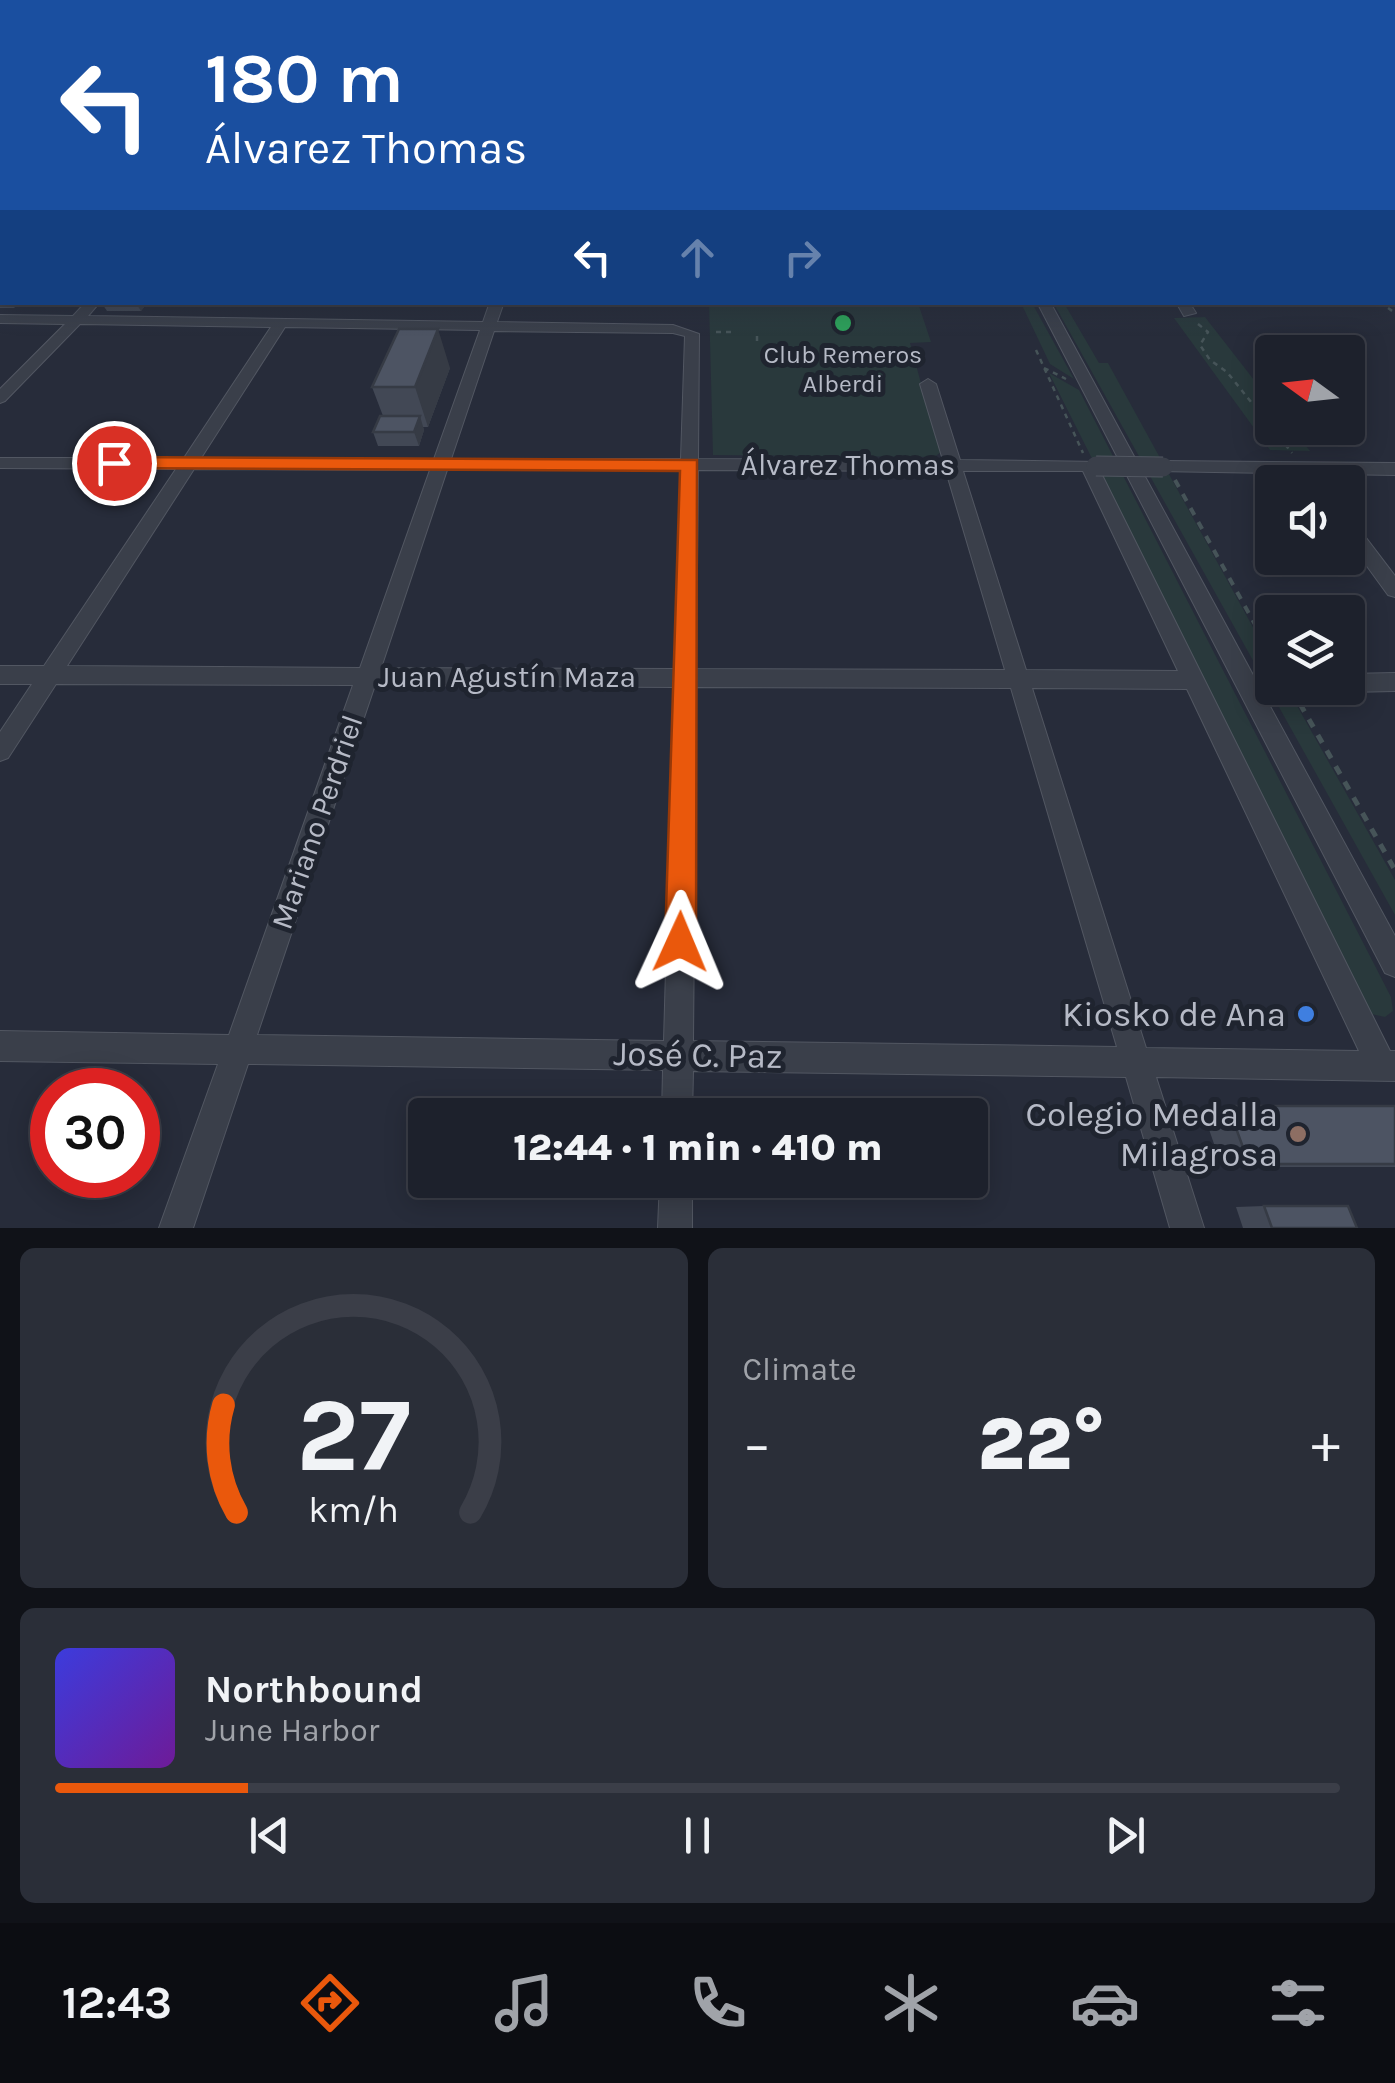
<!DOCTYPE html>
<html lang="en">
<head>
<meta charset="utf-8">
<style>
  :root { --surface:#1d212c; --page:#2a2e38; --text:#f1f3f6; --muted:#a0a3a9; --line:#3b3e48; --accent:#ea580c }
  body { margin:0; font-family:Karla,sans-serif; background:var(--page); color:var(--text); height:100vh; display:flex; flex-direction:column; font-size:38px; white-space:nowrap }
  * { box-sizing:border-box; margin:0 }
  p { font-size:32px; color:var(--muted) }
  .icon { flex:none; width:55px; height:55px; fill:none; stroke:currentColor; stroke-width:2; stroke-linecap:round; stroke-linejoin:round }
  .map { position:relative; height:1228px; overflow:hidden }
  .drawer { display:flex; flex-direction:column; gap:20px; padding:20px; background:#101218; flex:1 }
  .drawer>* { flex:none }
  .hud { position:absolute; left:0px; top:0px; width:1395px; height:305px; box-shadow:0 5px 25px #0003,0 0 0 2px var(--line); background:#1a4fa0; color:#fff; overflow:hidden }
  .needle { width:65px; rotate:285deg }
  .fabs { position:absolute; left:1255px; top:335px; display:grid; gap:20px }
  .fabs a { display:grid; place-items:center; width:110px; height:110px; border-radius:10px; background:var(--surface); box-shadow:0 5px 25px #0003,0 0 0 2px var(--line); font-size:50px }
  .speed { position:absolute; left:30px; top:1068px; display:flex; gap:20px; font-size:50px; font-weight:700; text-align:center }
  .speed>* { display:grid; place-content:center; width:130px; height:130px; border-radius:50%; background:var(--surface); box-shadow:0 5px 25px #0003,0 0 0 2px var(--line); line-height:1 }
  .speed .limit { border:15px solid #d22; background:#fff; color:#111 }
  .pin { position:absolute; display:grid; place-items:center; width:85px; height:85px; color:#fff; margin:-42px; border:5px solid #fff; border-radius:50%; box-shadow:0 2px 10px #0007 }
  .me { position:absolute; width:110px; margin:-55px; rotate:1deg; stroke-linejoin:round; filter:drop-shadow(0 0 8px #0008) }
  .turn { display:flex; align-items:center; gap:35px; height:210px; padding:0 40px; font-size:45px }
  .turn .icon { width:130px; height:130px; stroke-width:2.5 }
  .turn b { display:block; font-size:70px; line-height:85px }
  .lanes { display:flex; align-items:center; height:95px; padding:0 40px; background:#0003; justify-content:center; gap:50px; direction:ltr }
  .lanes .off { opacity:.35 }
  .big { font-size:75px; font-weight:800; line-height:1.1 }
  .drawer .card { flex:1; display:flex; flex-direction:column; justify-content:center; gap:15px; min-width:0; padding:0 35px; border-radius:15px; background:var(--page) }
  .drawer .dial { align-items:center; gap:0 }
  .dial svg { height:260px; overflow:visible; fill:none; stroke:var(--line); stroke-width:7; stroke-linecap:round; text-anchor:middle }
  .dial text { fill:var(--text); stroke:none }
  .song { display:flex; align-items:center; gap:30px }
  .cover { width:120px; height:120px; border-radius:15px; background:linear-gradient(135deg,hsl(240 70% 55%),hsl(280 70% 35%)) }
  .played { height:10px; border-radius:5px; background:linear-gradient(90deg,var(--accent) 15%,var(--line) 15%) }
  .keys { display:flex; justify-content:space-around; direction:ltr }
  .heat { display:flex; justify-content:space-between; align-items:center; font-size:55px; direction:ltr }
  .drawer .tiles { flex:1; display:grid; gap:20px; grid-template-columns:1fr 1fr }
  .card:last-child { grid-column:span 2 }
  .trip { position:absolute; left:408px; top:1098px; width:580px; height:100px; border-radius:10px; background:var(--surface); box-shadow:0 5px 25px #0003,0 0 0 2px var(--line); font-weight:800; line-height:100px; text-align:center }
  .tab-bar { display:flex; height:160px; justify-content:space-around; align-items:center; background:#0c0d12; color:var(--muted) }
  .tab-bar .icon { width:70px; height:70px }
  .tab-bar .on { color:var(--accent) }
  .tab-bar b { font-size:45px; color:var(--text) }
  .map>svg:first-child { display:block }
  .green { fill:#29393c }
  .lines { fill:none; stroke-linecap:round; stroke-linejoin:round }
  .minor-casing { stroke:#525762; stroke-width:2 }
  .major-casing { stroke:#434853; stroke-width:3 }
  .path-far2 { stroke:#465458; stroke-width:2.5; stroke-dasharray:5 5; stroke-linecap:butt }
  .path-far1 { stroke:#465458; stroke-width:4; stroke-dasharray:8 8; stroke-linecap:butt }
  .path { stroke:#465458; stroke-width:5; stroke-dasharray:9 9; stroke-linecap:butt }
  .minor { fill:#3a3f4a; fill-rule:evenodd }
  .major { fill:#585e6a; fill-rule:evenodd }
  .minor-bridge-casing { stroke:#525762; stroke-width:21; stroke-linecap:butt }
  .minor-bridge { stroke:#3a3f4a; stroke-width:19 }
  .wall { fill:#424855 }
  .shaded-wall { fill:#363b45 }
  .building { fill:#4d5463; stroke:#363b45; stroke-width:2.5 }
  .route { fill:#ea580c; stroke:#983908; stroke-width:2.5 }
  .leisure-dot { fill:#2e9e5b; stroke:#1f242f; stroke-width:4 }
  .shop-dot { fill:#3f7fe0; stroke:#1f242f; stroke-width:4 }
  .education-dot { fill:#8d6e63; stroke:#1f242f; stroke-width:4 }
  .labels { text-anchor:middle; dominant-baseline:central; stroke-width:10; stroke-linejoin:round; paint-order:stroke }
  .far-poi-label { font-size:25px; fill:#b6bac6; stroke:#1f242f }
  .street-label { font-size:30px; fill:#b6bac6; stroke:#1f242f }
  .near-poi-label { font-size:35px; fill:#b6bac6; stroke:#1f242f; text-anchor:end }
  .near-street-label { font-size:35px; fill:#b6bac6; stroke:#1f242f }
</style>
</head>
<body>
<div class="map">
<svg width="1395" height="1228" viewBox="0 0 1395 1228">
  <rect width="100%" height="100%" fill="#272c3a"/>
  <path class="green" d="M709 303H918L931 342 910 343 940 453 934 457 713 455Z
    M1021 303H1032L1074 379 1050 364Z
    M1064 303 1099 363H1108L1272 662V688H1287L1395 880V915L1054 304Z
    M1205 317 1272 403V428H1292L1310 451 1270 450 1174 318Z
    M1049 373 1079 390 1391 997 1393 1011 1385 1017 1371 1014Z"/>
  <g class="lines">
    <defs>
      <path id="minor" d="M1392 264H1395V272H1392Z
        M86 302H100L88 316 483 322 490 302H504L497 322 673 325 699 334 698 459 943 460 920 384 928 379 936 384 960 460 1102 462 1104 466 1100 471 1390 1051H1395V1081L1156 1077 1204 1228H1170L1126 1077 693 1071 692 1115H662L663 1070 248 1064 193 1228H159L218 1064 0 1061V1031L229 1035 353 685 56 684 8 758 0 761V732L32 684H0V666H44L176 469 0 468V458H184L271 327 80 324 5 401 0 403V389L65 324 0 323V315L73 316ZM285 327 480 330 434 459 201 458ZM494 331 673 333 685 336 681 459H451ZM194 469 430 470 360 668 67 666ZM447 470H681L675 669 381 668ZM698 470 946 471 1005 670 696 669ZM963 471H1083L1178 671 1026 670ZM375 685 674 687 664 1041 257 1035ZM696 687 1011 688 1117 1047 693 1041ZM1032 688 1187 689 1359 1051 1146 1048Z
        M1037 302H1050L1395 936V977L1385 973Z
        M1176 302H1189L1196 313 1184 316Z
        M1163 461 1395 463V475L1157 471 1155 467Z
        M1348 521 1354 522 1395 576V597L1388 595 1348 540Z
        M1395 673V691L1348 692 1340 688H1348V674Z
        M660 1180H692V1228H658Z"/>
      <path id="major" d="M0 216H2V224H0Z
        M1392 251H1395V261H1392Z"/>
    </defs>
    <use href="#minor" class="minor-casing"/>
    <use href="#major" class="major-casing"/>
    <path class="path-far2" d="M1380 302 1395 313
      M1198 324 1208 332 1200 345 1210 360 1227 372 1292 453
      M716 332H736
      M757 336V342
      M1036 350 1083 453
      M789 355H800
      M1044 368 1066 379"/>
    <path class="path-far1" d="M1175 480 1272 655"/>
    <path class="path" d="M1291 688 1395 870"/>
    <use href="#minor" class="minor"/>
    <use href="#major" class="major"/>
    <defs>
      <path id="minor-bridge" d="M1096 466 1163 467"/>
    </defs>
    <use href="#minor-bridge" class="minor-bridge-casing"/>
    <use href="#minor-bridge" class="minor-bridge"/>
  </g>
  <path class="wall" d="M1392 165H1395V220L1392 221Z
    M0 286H2V302H20L14 308H0Z
    M101 302H148L141 311H107Z
    M779 302H821L820 306H779Z
    M450 368 428 427H423L424 430 419 446H378L373 432 383 416 372 387Z
    M1228 1106H1395V1167H1222L1203 1112Z
    M1264 1206 1357 1228H1243L1236 1207Z"/>
  <path class="shaded-wall" d="M135 302H148L141 311Z
    M438 329 450 368 428 427 415 387Z
    M420 416 424 430 419 446 414 432Z"/>
  <path class="building" d="M1392 173 1395 175V202H1392Z
    M399 329H438L415 387H372Z
    M380 416H420L414 432H373Z
    M1228 1106H1395V1164H1249Z
    M1264 1206H1348L1357 1228H1272Z"/>
  <linearGradient id="sky" x2="0" y2="1"><stop stop-color="#151820"/><stop offset="0.49" stop-color="#414b60"/><stop offset="1" stop-color="#414b60" stop-opacity="0"/></linearGradient>
  <rect width="1395" height="336" fill="url(#sky)"/>
  <path class="route" d="M114 457 697 460 696 942 691 953 680 957 670 953 665 942 680 471 107 468 104 463Z"/>
  <circle class="leisure-dot" cx="843" cy="323" r="10"/>
  <circle class="shop-dot" cx="1306" cy="1014" r="10"/>
  <circle class="education-dot" cx="1298" cy="1134" r="10"/>
  <g class="labels">
    <g class="far-poi-label">
      <text x="843" y="354">Club Remeros<tspan x="843" dy="29">Alberdi</tspan></text>
    </g>
    <g class="street-label">
      <text x="848" y="465">Álvarez Thomas</text>
      <text x="507" y="677">Juan Agustín Maza</text>
      <text transform="translate(317 822) rotate(-71)">Mariano Perdriel</text>
    </g>
    <g class="near-poi-label">
      <text x="1286" y="1014">Kiosko de Ana</text>
      <text x="1278" y="1114">Colegio Medalla<tspan x="1278" dy="40">Milagrosa</tspan></text>
    </g>
    <g class="near-street-label">
      <text transform="translate(698 1055) rotate(1)">José C. Paz</text>
    </g>
  </g>
</svg>
<div class="fabs">
<a><svg class="needle" viewBox="-14 -14 28 28"><path d="M0-13l5 13h-10z" fill="#e53935"/><path d="M0 13l5-13h-10z" fill="#a0a3a9"/></svg></a>
<a><svg class="icon" aria-label="sound" viewBox="0 0 24 24"><path d="M4 9h4l5-4v14l-5-4H4zM17 9q2 3 0 6"/></svg></a>
<a><svg class="icon" aria-label="layers" viewBox="0 0 24 24"><path d="M12 4l9 5-9 5-9-5zM3 14l9 5 9-5"/></svg></a>
</div>
<div class="speed"><div class="limit">30</div></div>
<div class="pin" style="left:114px;top:463px;background:#d93025"><svg class="icon" aria-label="arrive" viewBox="0 0 24 24"><path d="M6 21V4h12l-3 4 3 4H6"/></svg></div>
<svg class="me" style="left:680px;top:942px" viewBox="-20 -20 40 40"><path d="M0-17L14 15 0 8-14 15z" fill="#ea580c" stroke="#fff" stroke-width="4"/></svg>
<div class="trip">12:44 · 1 min · 410 m</div>
<div class="hud">
<div class="turn"><svg class="icon" aria-label="left" viewBox="0 0 24 24"><path d="M17 20v-9H6M10 6l-5 5 5 5"/></svg><div><b>180 m</b>Álvarez Thomas</div></div>
<div class="lanes"><svg class="icon" aria-label="left" viewBox="0 0 24 24"><path d="M17 20v-9H6M10 6l-5 5 5 5"/></svg><svg class="icon off" aria-label="ahead" viewBox="0 0 24 24"><path d="M12 20V5M6 11l6-6 6 6"/></svg><svg class="icon off" aria-label="right" viewBox="0 0 24 24"><path d="M7 20v-9h11M14 6l5 5-5 5"/></svg></div>
</div>
</div>
<section class="drawer">
<div class="tiles">
<div class="card dial"><svg viewBox="0 0 100 80">
<path d="M14 69A42 42 0 1 1 86 69"/>
<path d="M14 69A42 42 0 0 1 10 36" stroke="#ea580c"/>
<text x="50" y="56" font-size="32" font-weight="700">27</text>
<text x="50" y="72" font-size="11">km/h</text>
</svg></div>
<div class="card"><p>Climate</p>
<div class="heat"><a>−</a><b class="big">22°</b><a>+</a></div>
</div>
<div class="card">
<div class="song"><i class="cover"></i><div><b>Northbound</b><p>June Harbor</p></div></div>
<div class="played"></div>
<div class="keys"><svg class="icon" aria-label="previous" viewBox="0 0 24 24"><path d="M18 5L8 12l10 7zM5 5v14"/></svg><svg class="icon" aria-label="pause" viewBox="0 0 24 24"><path d="M8 5v14M16 5v14"/></svg><svg class="icon" aria-label="next" viewBox="0 0 24 24"><path d="M6 5l10 7-10 7zM19 5v14"/></svg></div>
</div>
</div>
</section>
<nav class="tab-bar">
<b>12:43</b>
<svg class="icon on" aria-label="directions" viewBox="0 0 24 24"><path d="M12 3l9 9-9 9-9-9zM9 14v-3h6M13 9l2 2-2 2"/></svg>
<svg class="icon" aria-label="music" viewBox="0 0 24 24"><path d="M9 18V5l10-2v13"/><circle cx="6" cy="18" r="3"/><circle cx="16" cy="16" r="3"/></svg>
<svg class="icon" aria-label="phone" viewBox="0 0 24 24"><path d="M5 4h4l2 5-3 2q2 4 5 5l2-3 5 2v4C11 20 4 13 5 4z"/></svg>
<svg class="icon" aria-label="climate" viewBox="0 0 24 24"><path d="M12 3v18M4 7l16 10M4 17L20 7"/></svg>
<svg class="icon" aria-label="car" viewBox="0 0 24 24"><path d="M5 17H2v-5l4-1 3-4h7l3 4 3 1v5h-3M9 17h6M6 11h13"/><circle cx="7" cy="17" r="2"/><circle cx="17" cy="17" r="2"/></svg>
<svg class="icon" aria-label="filters" viewBox="0 0 24 24"><path d="M4 7h16M4 17h16"/><circle cx="9" cy="7" r="2"/><circle cx="15" cy="17" r="2"/></svg>
</nav>
</body>
</html>
